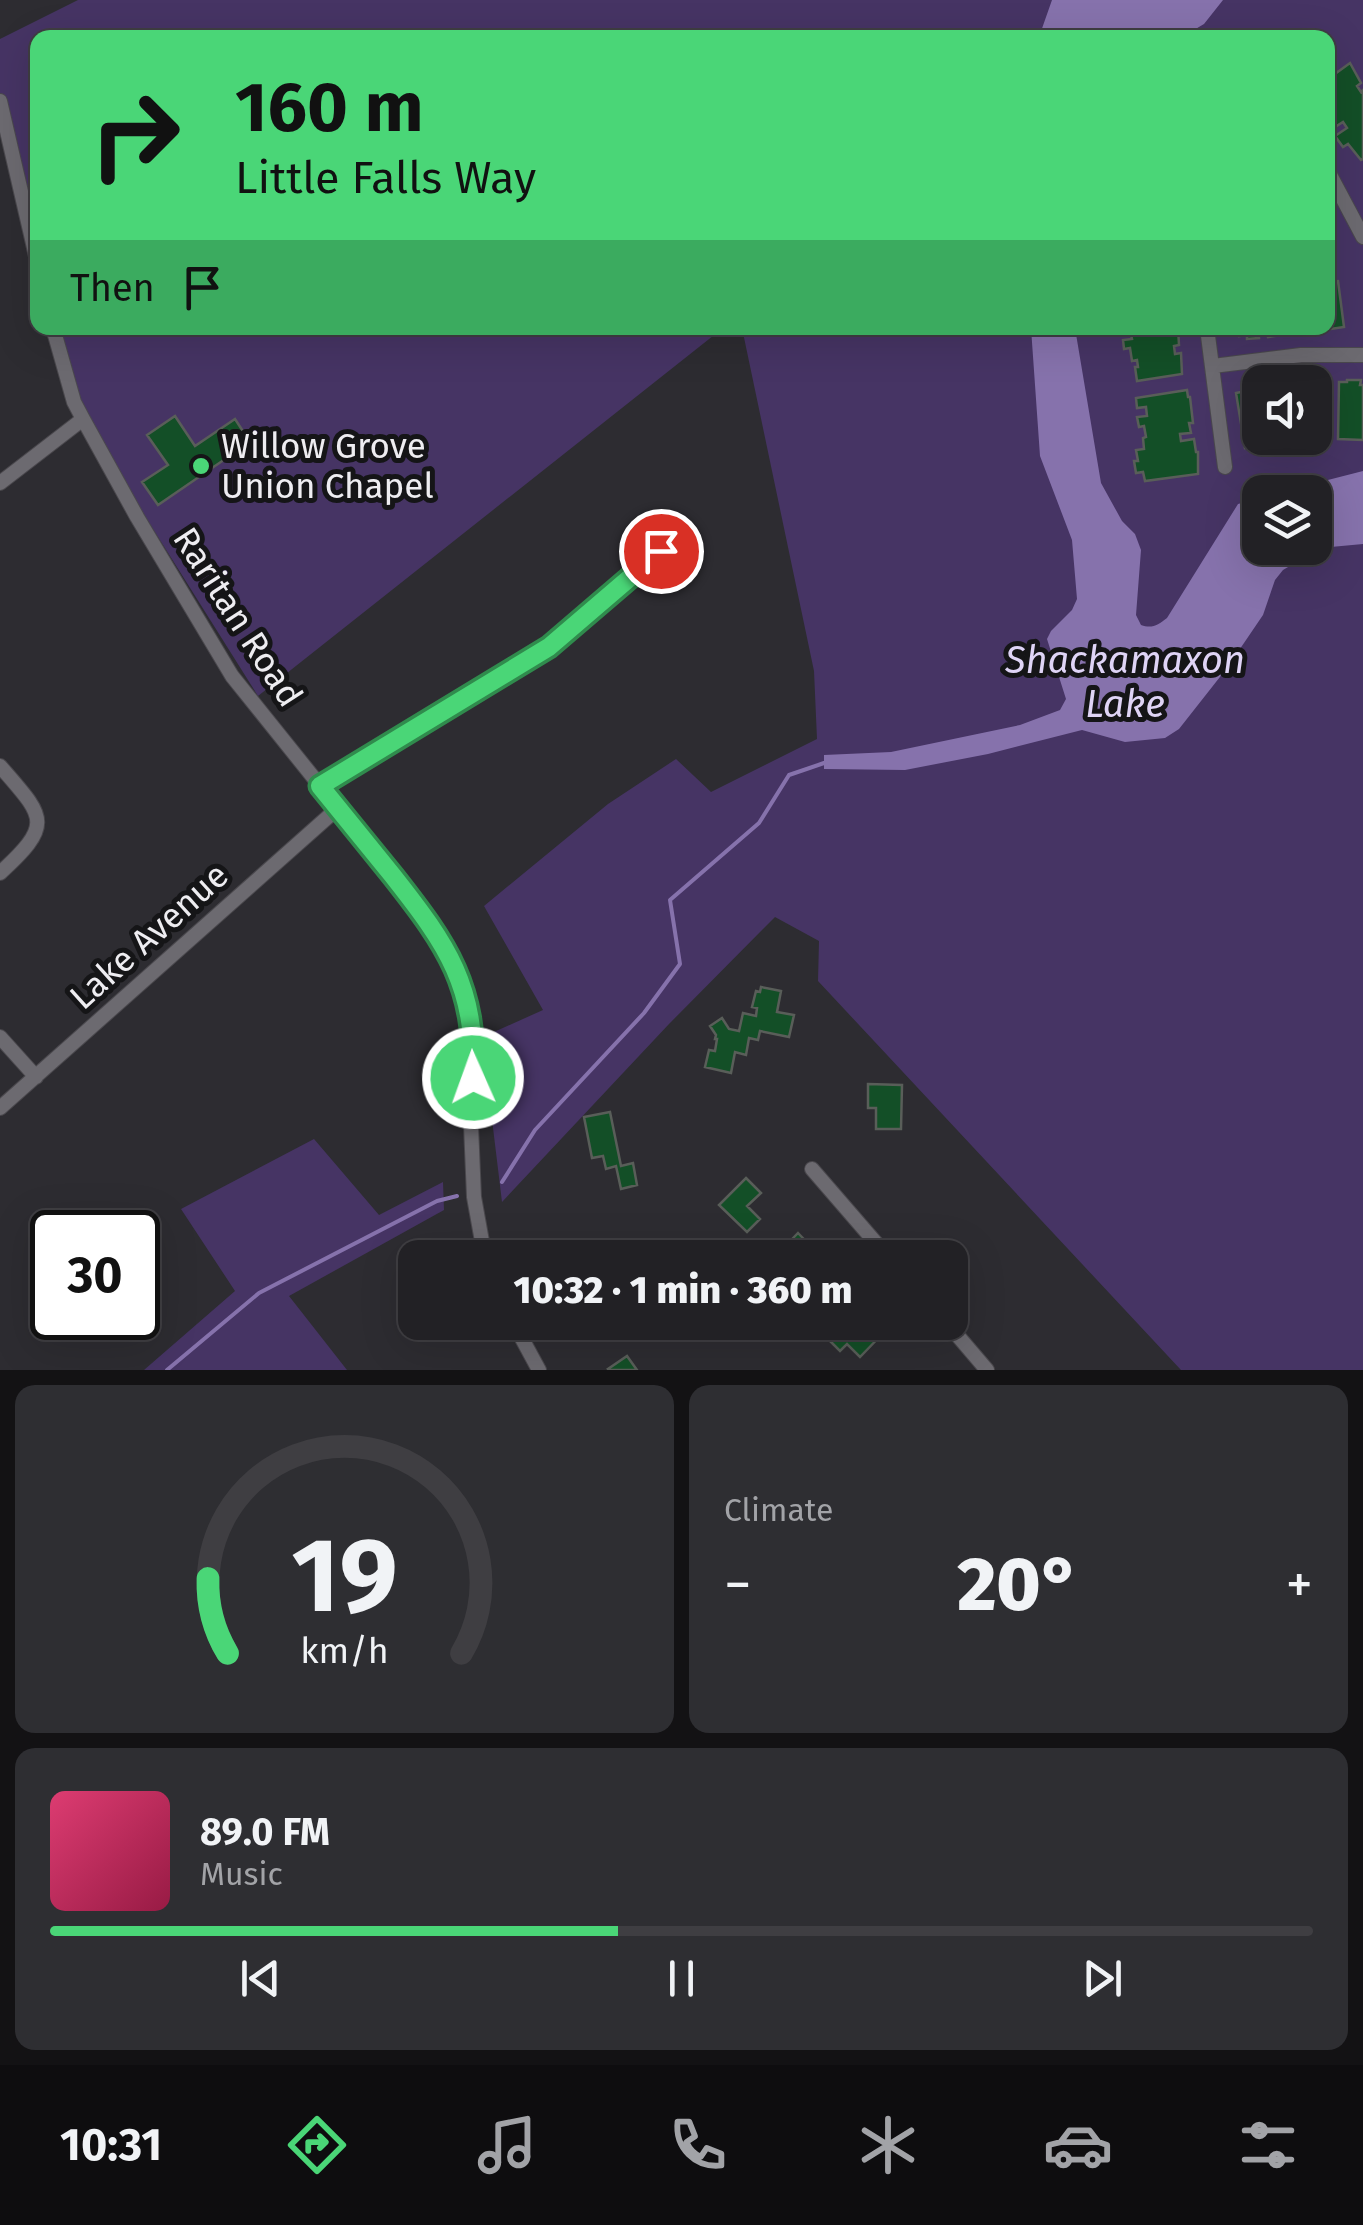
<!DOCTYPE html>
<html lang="en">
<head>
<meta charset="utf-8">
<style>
  :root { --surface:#222125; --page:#2e2e32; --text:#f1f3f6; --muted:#a2a3a7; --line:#3f3e42; --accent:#4ad677 }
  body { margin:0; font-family:"Fira Sans",sans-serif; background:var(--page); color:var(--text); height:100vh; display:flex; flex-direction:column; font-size:38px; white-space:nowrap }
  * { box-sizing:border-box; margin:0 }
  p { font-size:32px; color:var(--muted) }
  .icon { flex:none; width:55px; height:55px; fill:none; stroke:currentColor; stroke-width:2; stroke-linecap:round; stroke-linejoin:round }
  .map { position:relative; height:1370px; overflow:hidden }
  .panel { display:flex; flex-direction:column; gap:15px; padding:15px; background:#131214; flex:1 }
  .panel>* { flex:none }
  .banner { position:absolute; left:30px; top:30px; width:1305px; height:305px; border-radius:20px; box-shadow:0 10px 40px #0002,0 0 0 2px var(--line); background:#4ad677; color:#111; overflow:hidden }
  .tools { position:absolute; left:1242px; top:365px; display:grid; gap:20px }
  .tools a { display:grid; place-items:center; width:90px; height:90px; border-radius:20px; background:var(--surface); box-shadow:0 10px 40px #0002,0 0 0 2px var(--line); font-size:50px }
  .speed { position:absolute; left:30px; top:1210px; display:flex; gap:20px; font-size:50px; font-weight:700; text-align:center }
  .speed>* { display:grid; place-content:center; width:130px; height:130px; border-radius:50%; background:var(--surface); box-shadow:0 10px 40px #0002,0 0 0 2px var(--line); line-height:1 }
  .speed .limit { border:5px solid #111; border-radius:15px; background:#fff; color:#111 }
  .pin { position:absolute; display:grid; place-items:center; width:85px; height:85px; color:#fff; margin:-42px; border:5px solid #fff; border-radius:50%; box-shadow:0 2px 10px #0007 }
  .me { position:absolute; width:110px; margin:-55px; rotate:358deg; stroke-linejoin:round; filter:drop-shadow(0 0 8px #0008) }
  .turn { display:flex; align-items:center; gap:35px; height:210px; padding:0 40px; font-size:45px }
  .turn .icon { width:130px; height:130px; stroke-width:2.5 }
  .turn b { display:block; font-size:70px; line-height:85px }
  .then { display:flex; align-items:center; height:95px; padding:0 40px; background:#0003; gap:20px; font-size:38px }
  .big { font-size:75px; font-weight:800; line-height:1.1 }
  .panel .tile { flex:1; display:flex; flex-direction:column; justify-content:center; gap:15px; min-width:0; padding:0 35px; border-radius:20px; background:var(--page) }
  .panel .dial { align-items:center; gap:0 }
  .dial svg { height:260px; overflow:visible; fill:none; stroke:var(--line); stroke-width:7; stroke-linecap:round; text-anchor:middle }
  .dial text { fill:var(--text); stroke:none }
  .song { display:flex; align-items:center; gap:30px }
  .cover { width:120px; height:120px; border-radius:15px; background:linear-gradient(135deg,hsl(340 70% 55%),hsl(340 70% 35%)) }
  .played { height:10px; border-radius:5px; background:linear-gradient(90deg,var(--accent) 45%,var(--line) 45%) }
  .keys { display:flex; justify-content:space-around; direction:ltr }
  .heat { display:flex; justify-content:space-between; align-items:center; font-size:55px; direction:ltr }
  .panel .tiles { flex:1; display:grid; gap:15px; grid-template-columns:1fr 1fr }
  .tile:last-child { grid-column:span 2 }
  .trip { position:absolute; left:398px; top:1240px; width:570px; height:100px; border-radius:20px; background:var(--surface); box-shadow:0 10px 40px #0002,0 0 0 2px var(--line); font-weight:800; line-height:100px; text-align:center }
  .tab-bar { display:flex; height:160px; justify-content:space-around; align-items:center; background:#0e0d0f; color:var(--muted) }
  .tab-bar .icon { width:70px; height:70px }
  .tab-bar .selected { color:var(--accent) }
  .tab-bar b { font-size:45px; color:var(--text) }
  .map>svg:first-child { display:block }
  .green { fill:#463464; fill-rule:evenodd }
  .water { fill:#8672ac }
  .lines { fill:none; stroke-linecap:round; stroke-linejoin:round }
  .stream { stroke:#8672ac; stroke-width:4 }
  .building { fill:#134f27; stroke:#595e59; stroke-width:2.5 }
  .minor-casing { stroke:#4a484d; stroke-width:16 }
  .minor { stroke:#6c6a70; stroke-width:14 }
  .route-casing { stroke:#308b4d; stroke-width:25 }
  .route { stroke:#4ad677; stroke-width:18 }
  .poi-dot { fill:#4ad677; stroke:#151517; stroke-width:4 }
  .labels { text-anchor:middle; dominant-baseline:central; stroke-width:10; stroke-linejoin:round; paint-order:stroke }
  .poi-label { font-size:35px; fill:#eeedf1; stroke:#151517; text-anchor:start }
  .street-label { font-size:35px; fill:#eeedf1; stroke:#151517 }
  .water-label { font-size:38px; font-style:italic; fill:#dfd4f6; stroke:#151517 }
</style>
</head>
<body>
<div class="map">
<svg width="1363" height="1370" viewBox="0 0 1363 1370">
  <rect width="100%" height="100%" fill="#2d2c31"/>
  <path class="green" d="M78 0H1363V1370H1181L818 981 819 941 775 917 669 1024 502 1202 490 1103 485 1036 543 1010 484 906 608 804 676 759 711 792 817 739 814 671 742 328H1328V38H38L37 259 0 106V39ZM1260 382H1315V438H1260ZM1260 492H1315V548H1260Z
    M52 328H723L258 696 65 389Z
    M314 1139 379 1215 443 1182 444 1210 289 1296 347 1370H144L235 1291 181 1209Z"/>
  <path class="water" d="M1052 0H1223L1204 24 1182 37H1039Z
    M1031 328H1075L1101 483 1122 521 1135 534 1141 550 1136 615 1141 625C1152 629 1158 625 1167 618L1238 504 1260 498V548H1315V492H1281L1363 471V544L1320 548 1283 570 1275 580 1263 615 1227 668 1179 729 1165 738 1125 742 1082 730 988 754 905 770 824 769V755L891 752 1020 725 1060 710 1066 699 1047 639 1051 631 1072 610 1077 599 1072 540 1040 456Z"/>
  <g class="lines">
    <path class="stream" d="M502 1182 535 1130 644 1013 680 964 670 900 759 823 789 775 824 763
      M167 1370 259 1293 437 1201 457 1196"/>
  </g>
  <path class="building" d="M1350 63 1361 83 1357 86 1361 92 1363 90V159L1361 160 1348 144 1343 147 1335 136 1347 128 1343 122 1335 127 1329 119 1328 121V79Z
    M1338 281 1344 327 1310 332 1309 328H1328V282Z
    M1121 328H1178L1179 345 1174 346 1175 354 1181 353 1182 374 1137 381 1135 367H1138L1137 360 1132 361 1130 348 1124 349 1123 340 1132 339 1130 330 1121 331Z
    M1238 328H1258L1259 338 1247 339V335L1239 336Z
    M1266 328H1302L1292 330 1293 333 1268 337Z
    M1347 380H1361L1360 385H1363V440L1338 439 1339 382H1347Z
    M1321 386 1327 432 1326 439 1315 440V387Z
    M1256 389 1257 394 1260 393V434L1255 437 1256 446 1245 448 1236 393Z
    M1187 390 1188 397H1190L1193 423H1189L1191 433 1180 434 1181 441 1194 439 1196 452H1198V474L1145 481 1143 472 1136 473 1134 461H1138L1136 450 1144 449 1143 438 1146 437 1144 426 1139 427 1137 417 1147 416 1146 407 1137 408 1136 398Z
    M175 416 195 446 235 419 250 442 158 505 142 482 168 465 147 435Z
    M761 987 781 991 777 1012 794 1015 789 1037 760 1031 758 1040 749 1038 746 1055 735 1052 731 1073 705 1067 709 1050 715 1051 717 1039H715L716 1035 710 1026 722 1018 729 1029 739 1031 743 1013 756 1016 757 1008 752 1007 756 991 760 992Z
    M868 1084 902 1085 901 1129H876V1108H868Z
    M610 1112 621 1166 633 1163 637 1185 621 1189 616 1166 606 1169 603 1156 592 1158 584 1117Z
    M746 1178 761 1193 747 1206 760 1219 747 1232 719 1205Z
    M798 1233 822 1258H774Z
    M822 1322H862L866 1327 870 1322H885L889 1327 860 1357 847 1344 840 1351 829 1340 835 1335Z
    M627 1356 637 1370H609L608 1369Z"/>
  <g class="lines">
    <defs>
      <path id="minor" d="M0 101 38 265
        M1328 171 1363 237
        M53 328 74 402 83 419 137 517 232 676 431 924 451 959 461 982 472 1029 474 1054 470 1102 474 1197 485 1258
        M1207 328 1225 467
        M1213 366 1301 355H1363
        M0 483 83 419
        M0 766C44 817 55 823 0 873
        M320 786 549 647 661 551
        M0 1037 36 1077
        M0 1108 338 808
        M812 1169 889 1258
        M513 1322 539 1370
        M946 1322 987 1370"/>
    </defs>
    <use href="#minor" class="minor-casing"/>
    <use href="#minor" class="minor"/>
  </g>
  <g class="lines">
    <defs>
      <path id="route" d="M473 1078C476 986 448 946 393 876 369 846 344 816 320 786L549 647 661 551"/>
    </defs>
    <use href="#route" class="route-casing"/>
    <use href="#route" class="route"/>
  </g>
  <circle class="poi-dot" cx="201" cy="466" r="10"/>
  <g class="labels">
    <g class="poi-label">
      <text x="221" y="446">Willow Grove<tspan x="221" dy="40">Union Chapel</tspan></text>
    </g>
    <g class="street-label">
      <text transform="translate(238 617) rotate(57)">Raritan Road</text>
      <text transform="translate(149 936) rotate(-42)">Lake Avenue</text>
    </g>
    <g class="water-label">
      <text x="1125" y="660">Shackamaxon<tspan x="1125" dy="44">Lake</tspan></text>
    </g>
  </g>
</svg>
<div class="tools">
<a><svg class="icon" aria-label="sound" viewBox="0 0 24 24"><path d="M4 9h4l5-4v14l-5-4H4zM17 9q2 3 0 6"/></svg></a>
<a><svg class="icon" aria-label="layers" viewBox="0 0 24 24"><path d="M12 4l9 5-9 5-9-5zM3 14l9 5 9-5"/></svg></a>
</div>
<div class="speed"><div class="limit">30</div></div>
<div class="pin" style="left:661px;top:551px;background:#d93025"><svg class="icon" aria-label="arrive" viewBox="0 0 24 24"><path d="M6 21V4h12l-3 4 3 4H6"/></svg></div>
<svg class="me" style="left:473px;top:1078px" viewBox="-20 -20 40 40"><circle r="17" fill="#4ad677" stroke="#fff" stroke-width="3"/><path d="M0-11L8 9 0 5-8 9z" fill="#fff"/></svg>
<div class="trip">10:32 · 1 min · 360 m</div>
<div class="banner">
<div class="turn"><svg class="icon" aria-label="right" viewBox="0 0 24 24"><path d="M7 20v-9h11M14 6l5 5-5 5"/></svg><div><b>160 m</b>Little Falls Way</div></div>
<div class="then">Then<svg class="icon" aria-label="arrive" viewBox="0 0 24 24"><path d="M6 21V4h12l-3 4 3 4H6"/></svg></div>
</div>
</div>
<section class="panel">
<div class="tiles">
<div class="tile dial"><svg viewBox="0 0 100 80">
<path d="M14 69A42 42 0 1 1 86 69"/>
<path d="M14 69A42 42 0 0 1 8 46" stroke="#4ad677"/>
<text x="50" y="56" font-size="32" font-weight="700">19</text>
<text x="50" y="72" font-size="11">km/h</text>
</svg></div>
<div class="tile"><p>Climate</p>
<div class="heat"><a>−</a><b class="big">20°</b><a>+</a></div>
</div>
<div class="tile">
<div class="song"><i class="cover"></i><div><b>89.0 FM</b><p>Music</p></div></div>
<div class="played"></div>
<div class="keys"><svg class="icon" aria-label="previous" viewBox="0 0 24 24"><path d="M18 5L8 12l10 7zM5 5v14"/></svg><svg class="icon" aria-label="pause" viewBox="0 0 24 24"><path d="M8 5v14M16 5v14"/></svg><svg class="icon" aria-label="next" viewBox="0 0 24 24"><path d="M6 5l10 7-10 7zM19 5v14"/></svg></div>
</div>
</div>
</section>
<nav class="tab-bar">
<b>10:31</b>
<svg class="icon selected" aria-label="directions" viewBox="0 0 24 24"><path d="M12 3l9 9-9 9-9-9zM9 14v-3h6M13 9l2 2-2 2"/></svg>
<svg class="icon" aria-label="music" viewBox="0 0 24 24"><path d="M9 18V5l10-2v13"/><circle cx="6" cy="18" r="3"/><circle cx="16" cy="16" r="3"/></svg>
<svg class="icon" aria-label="phone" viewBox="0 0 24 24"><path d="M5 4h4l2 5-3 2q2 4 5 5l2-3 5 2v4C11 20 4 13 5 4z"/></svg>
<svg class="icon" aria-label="climate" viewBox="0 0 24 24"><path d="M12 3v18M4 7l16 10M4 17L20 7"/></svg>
<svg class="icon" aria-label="car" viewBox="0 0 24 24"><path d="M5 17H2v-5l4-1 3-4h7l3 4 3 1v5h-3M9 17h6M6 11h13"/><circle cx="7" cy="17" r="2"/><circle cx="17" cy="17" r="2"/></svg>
<svg class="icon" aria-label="filters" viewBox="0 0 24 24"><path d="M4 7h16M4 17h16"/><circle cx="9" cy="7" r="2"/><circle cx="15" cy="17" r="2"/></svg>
</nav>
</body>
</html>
